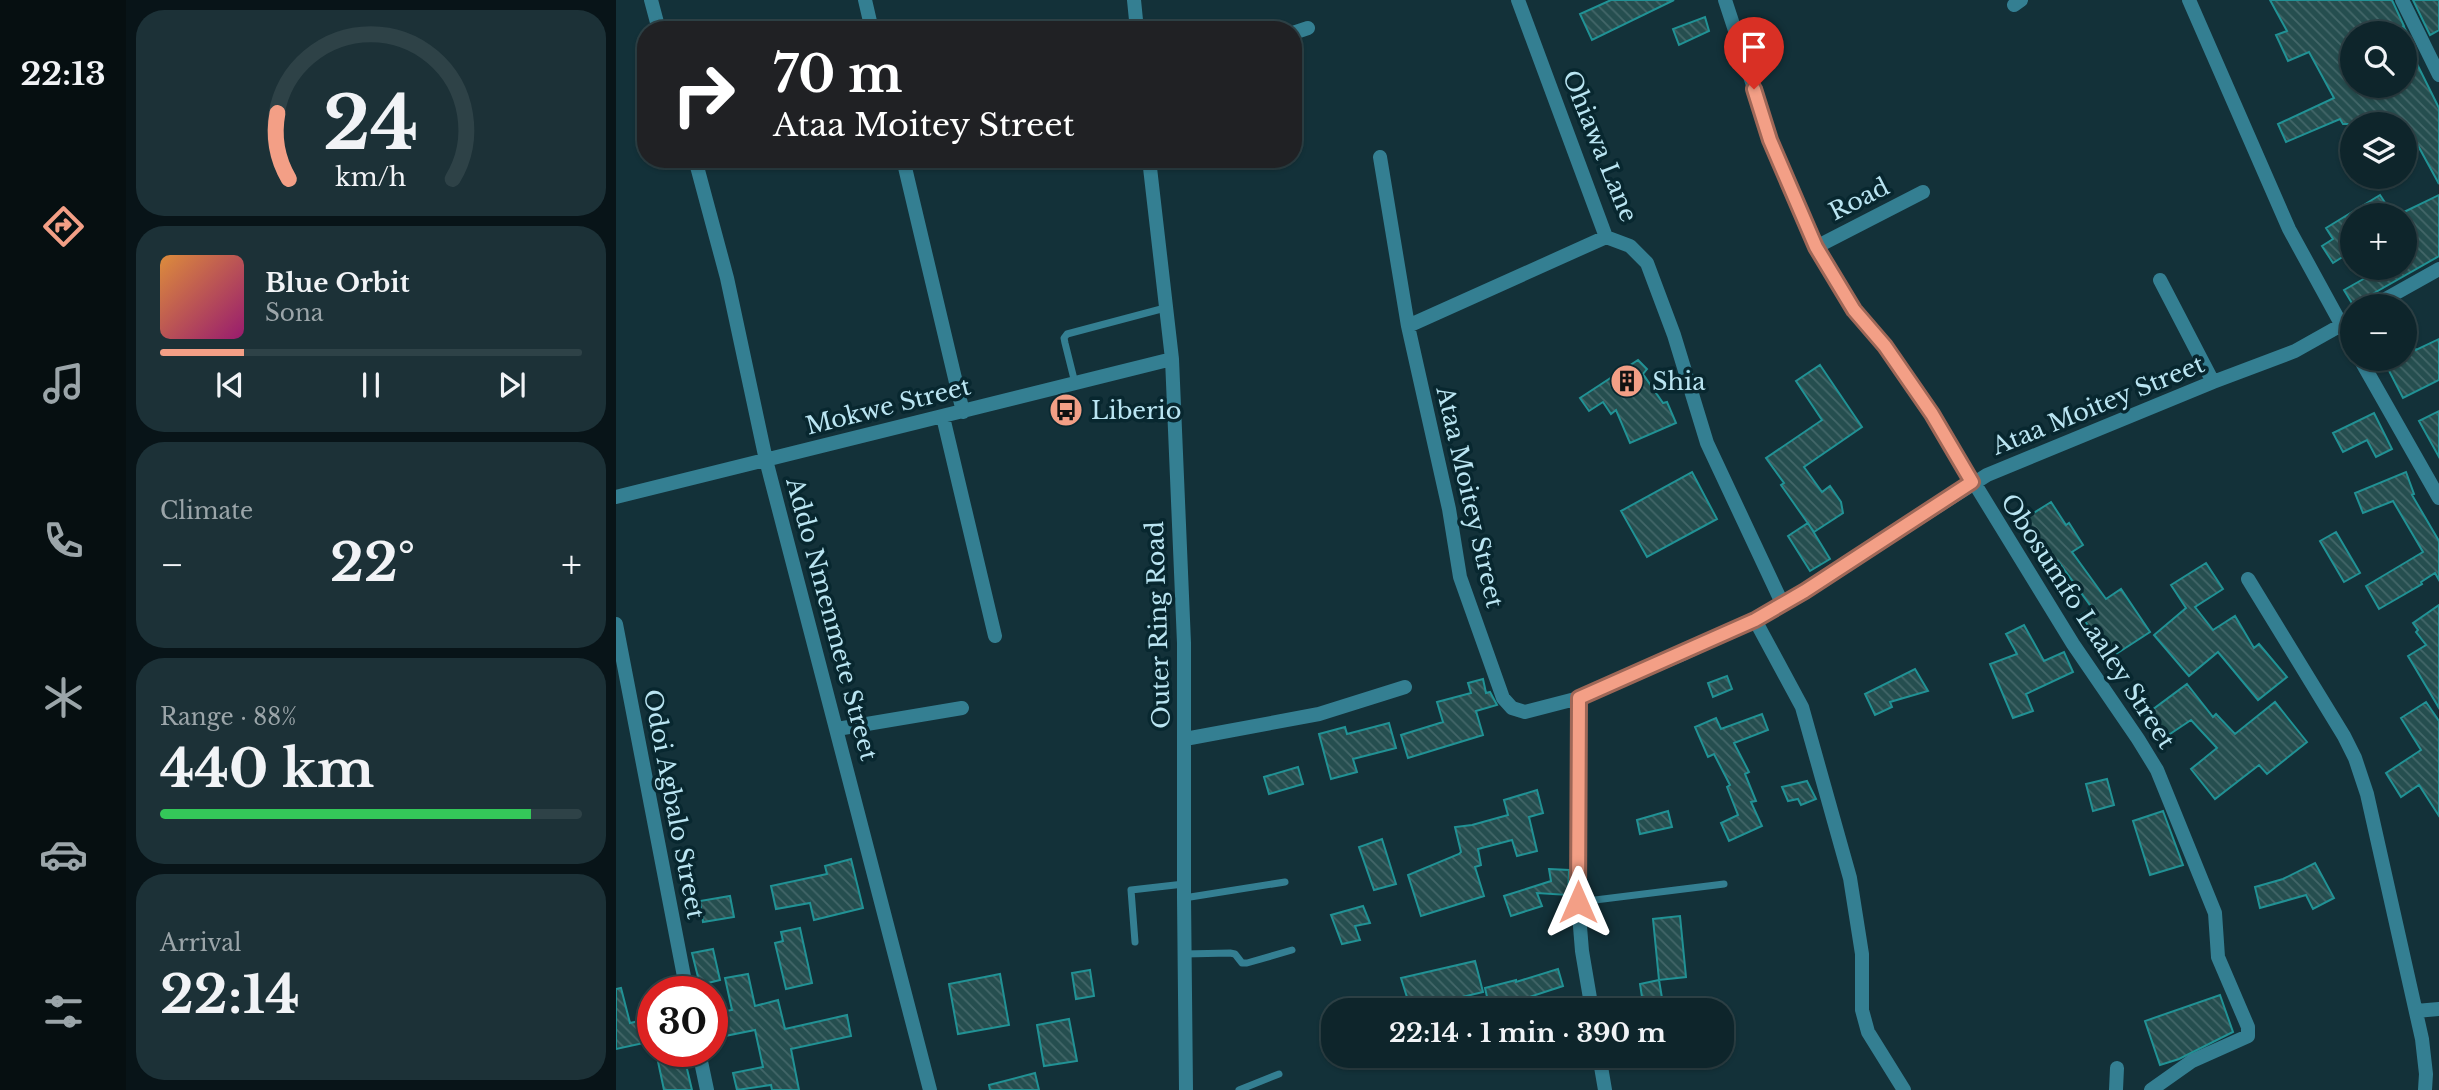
<!DOCTYPE html>
<html lang="en">
<head>
<meta charset="utf-8">
<style>
  :root { --surface:#0e252b; --page:#1c3137; --text:#f1f3f6; --muted:#9ba5a9; --line:#2e4247; --accent:#f39f86 }
  body { margin:0; font-family:"Libre Baskerville",serif; background:var(--page); color:var(--text); height:100vh; display:flex; flex-direction:column; font-size:26px; white-space:nowrap }
  * { box-sizing:border-box; margin:0 }
  p { font-size:23px; color:var(--muted) }
  .icon { flex:none; width:38px; height:38px; fill:none; stroke:currentColor; stroke-width:2; stroke-linecap:round; stroke-linejoin:round }
  .map { position:relative; flex:1; overflow:hidden }
  .side { display:flex; flex-direction:column; gap:10px; padding:10px; background:#081418; width:490px }
  .side>* { flex:none }
  .top-card { position:absolute; left:21px; top:21px; width:665px; height:147px; border-radius:28px; box-shadow:0 2px 5px #0004,0 0 0 2px var(--line); background:#202124; color:#fff; overflow:hidden }
  .fabs { position:absolute; left:1724px; top:21px; display:grid; gap:14px }
  .fabs a { display:grid; place-items:center; width:77px; height:77px; border-radius:50%; background:var(--surface); box-shadow:0 2px 5px #0004,0 0 0 2px var(--line); font-size:35px }
  .speed { position:absolute; left:21px; top:976px; display:flex; gap:14px; font-size:35px; font-weight:700; text-align:center }
  .speed>* { display:grid; place-content:center; width:91px; height:91px; border-radius:50%; background:var(--surface); box-shadow:0 2px 5px #0004,0 0 0 2px var(--line); line-height:1 }
  .speed .limit { border:10px solid #d22; background:#fff; color:#111 }
  .pin { position:absolute; display:grid; place-items:center; width:60px; height:60px; color:#fff; margin:-72px -30px; border-radius:50% 50% 50% 0; rotate:-45deg; box-shadow:0 0 7px #0007 }
  .pin .icon { rotate:45deg }
  .me { position:absolute; width:77px; margin:-38px; rotate:0deg; stroke-linejoin:round; filter:drop-shadow(0 0 5px #0008) }
  .turn { display:flex; align-items:center; gap:24px; height:147px; padding:0 21px; font-size:32px }
  .turn .icon { width:91px; height:91px; stroke-width:2.5 }
  .turn b { display:block; font-size:49px; line-height:60px }
  .big { font-size:52px; font-weight:800; line-height:1.1 }
  .side .tile { flex:1; display:flex; flex-direction:column; justify-content:center; gap:10px; min-width:0; padding:0 24px; border-radius:28px; background:var(--page) }
  .side .dial { align-items:center; gap:0 }
  .dial svg { height:182px; overflow:visible; fill:none; stroke:var(--line); stroke-width:7; stroke-linecap:round; text-anchor:middle }
  .dial text { fill:var(--text); stroke:none }
  .song { display:flex; align-items:center; gap:21px }
  .cover { width:84px; height:84px; border-radius:10px; background:linear-gradient(135deg,hsl(30 70% 55%),hsl(320 70% 35%)) }
  .played { height:7px; border-radius:4px; background:linear-gradient(90deg,var(--accent) 20%,var(--line) 20%) }
  .keys { display:flex; justify-content:space-around; direction:ltr }
  .heat { display:flex; justify-content:space-between; align-items:center; font-size:38px; direction:ltr }
  .charge { height:10px; border-radius:5px; background:linear-gradient(90deg,#34c759 88%,var(--line) 0) }
  .trip { position:absolute; left:705px; top:998px; width:413px; height:70px; border-radius:28px; background:var(--surface); box-shadow:0 2px 5px #0004,0 0 0 2px var(--line); font-weight:800; line-height:70px; text-align:center }
  main { display:flex; flex:1; min-height:0 }
  .menu { display:flex; flex-direction:column; width:126px; justify-content:space-around; align-items:center; background:#060f11; color:var(--muted) }
  .menu .icon { width:49px; height:49px }
  .menu .current { color:var(--accent) }
  .menu b { font-size:32px; color:var(--text) }
  .map>svg:first-child { display:block }
  .building { fill:url(#building-back-hatch); stroke:#219295; stroke-width:2 }
  .lines { fill:none; stroke-linecap:round; stroke-linejoin:round }
  .lane { stroke:#347f92; stroke-width:7 }
  .street { stroke:#347f92; stroke-width:14 }
  .route-casing { stroke:#9e6757; stroke-width:18 }
  .route { stroke:#f39f86; stroke-width:12 }
  .labels { text-anchor:middle; dominant-baseline:central; stroke-width:7; stroke-linejoin:round; paint-order:stroke }
  .street-label { font-size:24px; fill:#bae5f2; stroke:#08272f }
  .poi-label { font-size:24px; fill:#bae5f2; stroke:#08272f; text-anchor:start }
</style>
</head>
<body>
<main>
<nav class="menu">
<b>22:13</b>
<svg class="icon current" aria-label="directions" viewBox="0 0 24 24"><path d="M12 3l9 9-9 9-9-9zM9 14v-3h6M13 9l2 2-2 2"/></svg>
<svg class="icon" aria-label="music" viewBox="0 0 24 24"><path d="M9 18V5l10-2v13"/><circle cx="6" cy="18" r="3"/><circle cx="16" cy="16" r="3"/></svg>
<svg class="icon" aria-label="phone" viewBox="0 0 24 24"><path d="M5 4h4l2 5-3 2q2 4 5 5l2-3 5 2v4C11 20 4 13 5 4z"/></svg>
<svg class="icon" aria-label="climate" viewBox="0 0 24 24"><path d="M12 3v18M4 7l16 10M4 17L20 7"/></svg>
<svg class="icon" aria-label="car" viewBox="0 0 24 24"><path d="M5 17H2v-5l4-1 3-4h7l3 4 3 1v5h-3M9 17h6M6 11h13"/><circle cx="7" cy="17" r="2"/><circle cx="17" cy="17" r="2"/></svg>
<svg class="icon" aria-label="filters" viewBox="0 0 24 24"><path d="M4 7h16M4 17h16"/><circle cx="9" cy="7" r="2"/><circle cx="15" cy="17" r="2"/></svg>
</nav>
<section class="side">
<div class="tile dial"><svg viewBox="0 0 100 80">
<path d="M14 69A42 42 0 1 1 86 69"/>
<path d="M14 69A42 42 0 0 1 9 40" stroke="#f39f86"/>
<text x="50" y="56" font-size="32" font-weight="700">24</text>
<text x="50" y="72" font-size="11">km/h</text>
</svg></div>
<div class="tile">
<div class="song"><i class="cover"></i><div><b>Blue Orbit</b><p>Sona</p></div></div>
<div class="played"></div>
<div class="keys"><svg class="icon" aria-label="previous" viewBox="0 0 24 24"><path d="M18 5L8 12l10 7zM5 5v14"/></svg><svg class="icon" aria-label="pause" viewBox="0 0 24 24"><path d="M8 5v14M16 5v14"/></svg><svg class="icon" aria-label="next" viewBox="0 0 24 24"><path d="M6 5l10 7-10 7zM19 5v14"/></svg></div>
</div>
<div class="tile"><p>Climate</p>
<div class="heat"><a>−</a><b class="big">22°</b><a>+</a></div>
</div>
<div class="tile"><p>Range · 88%</p><b class="big">440 km</b><div class="charge"></div></div>
<div class="tile"><p>Arrival</p><b class="big">22:14</b></div>
</section>
<div class="map">
<svg width="1823" height="1090" viewBox="0 0 1823 1090">
  <defs>
    <pattern id="building-back-hatch" width="6" height="6" patternUnits="userSpaceOnUse" patternTransform="scale(1.75)"><rect width="6" height="6" fill="#254e4f"/><path d="M-1 5l2 2M0 0l6 6M5-1l2 2" fill="none" stroke="#436769"/></pattern>
  </defs>
  <rect width="100%" height="100%" fill="#133139"/>
  <path class="building" d="M995 0H1058L976 40 964 14Z
    M1654 0H1776L1788 26 1774 33H1736V86H1759L1762 91 1774 86H1788V27L1797 43 1792 46 1823 108V184L1800 142 1795 145 1788 124H1727L1724 119 1670 142 1662 124 1718 98 1693 52 1672 61 1660 35 1671 31Z
    M1797 0H1823V30L1814 35Z
    M1089 17 1093 31 1063 45 1057 29Z
    M1764 195 1777 215H1736V251L1717 263 1706 246 1717 239 1710 228Z
    M1823 195V256L1737 305 1728 290 1767 268H1788V212Z
    M1788 327 1800 350 1823 339V380L1787 398 1767 359H1788Z
    M1022 360 1031 369 1027 374 1047 403 1051 402 1060 423 1014 443 1000 410 995 414 987 402 973 411 964 398Z
    M1204 365 1246 427 1188 467 1206 492 1214 486 1225 502 1227 513 1198 532 1165 485 1168 483 1150 458 1206 420 1180 381Z
    M1823 411V457L1803 421Z
    M1758 413 1776 449 1760 457 1751 440 1727 452 1717 433Z
    M1076 472 1101 519 1031 557 1005 511Z
    M1790 472 1798 494 1796 495 1823 541V580L1819 573 1805 582 1806 584 1763 609 1750 586 1807 552 1777 501 1747 513 1739 493Z
    M1435 502 1450 525 1453 523 1467 545 1456 552 1490 599 1505 589 1534 632 1494 658 1465 615 1476 608 1442 561 1438 564 1408 519Z
    M1192 523 1214 559 1194 571 1172 536Z
    M1720 532 1744 573 1728 582 1704 541Z
    M1590 563 1607 589 1579 607 1597 630 1619 616 1638 648 1643 644 1671 677 1642 700 1602 652 1573 676 1538 635 1570 608 1555 585Z
    M1823 605V708L1792 656 1810 645 1800 632 1802 630 1797 623Z
    M1408 625 1428 661 1448 652 1457 672 1410 694 1417 711 1397 718 1374 664 1401 654 1390 634Z
    M1299 669 1312 691 1274 702 1276 707 1259 715 1249 694Z
    M1111 676 1116 689 1097 697 1092 683Z
    M867 679 870 693 874 692 881 705 860 711 867 735 792 758 785 735 827 722 821 702 855 693 852 683Z
    M1571 684 1597 717 1600 714 1619 734 1659 702 1691 742 1651 774 1643 765 1599 799 1575 769 1601 748 1575 720 1548 738 1528 716Z
    M1810 702 1823 721V816L1803 785 1785 797 1770 773 1805 750 1785 718Z
    M1146 714 1152 730 1118 743 1133 772 1129 774 1140 801 1135 802 1146 826 1113 841 1105 823 1122 815 1111 787 1114 785 1098 754 1092 757 1079 727 1100 718 1105 729Z
    M773 723 780 748 737 759 741 772 715 779 703 734 729 727 731 734Z
    M682 767 687 784 653 794 648 777Z
    M1491 779 1498 805 1477 811 1470 784Z
    M1191 781 1200 799 1185 805 1182 799 1172 801 1166 787Z
    M921 790 927 813 913 817 921 851 901 856 896 840 862 849 865 865 859 867 868 896 805 916 792 875 843 854 845 852 839 827 856 825 892 815 888 800Z
    M1052 811 1056 827 1024 834 1021 820Z
    M1547 811 1567 865 1534 875 1517 821Z
    M766 839 780 884 758 890 743 847Z
    M235 859 247 908 198 920 194 903 160 909 155 886 211 874 209 866Z
    M1699 863 1718 898 1697 909 1690 895 1644 908 1639 887 1667 879Z
    M933 869 953 870 952 895 921 893 926 906 895 916 888 896 935 881Z
    M114 896 118 917 87 922 84 901Z
    M747 906 754 923 739 926 744 940 726 944 715 915Z
    M1064 916 1070 977 1043 980 1037 919Z
    M184 928 196 983 170 989 159 943 167 941 165 932Z
    M97 949 104 980 84 985 76 953Z
    M859 961 867 992 817 1004 819 1010H795L785 978Z
    M942 969 947 986 904 1000 906 1007 894 1010H874L869 988 900 980V982Z
    M474 970 478 996 460 999 456 973Z
    M132 974 139 1006 162 1000 169 1029 231 1015 235 1036 175 1049 183 1090H156L155 1085 121 1090 117 1073 147 1067 139 1030 109 1036 104 1012 116 1010 109 978Z
    M384 974 393 1025 342 1034 333 984Z
    M1043 980 1048 1010H1028L1024 984Z
    M5 988 14 1023 37 1018V1041L0 1049V989Z
    M1604 995 1617 1032 1563 1059 1544 1065 1529 1021Z
    M453 1019 461 1061 428 1066 421 1025Z
    M40 1052H67L76 1090H48Z
    M419 1073 423 1090H374L373 1085Z"/>
  <g class="lines">
    <path class="lane" d="M459 383 449 343 448 338 451 334 549 308
      M568 898 669 882
      M963 902 1108 884
      M519 942 515 890 568 884
      M569 954 614 953 619 954 626 963H631L676 950
      M623 1090 663 1074"/>
    <path class="street" d="M35 0 43 30
      M249 0 256 30
      M518 0 521 30
      M902 0 990 237 1014 246 1031 263 1058 335 1091 443 1166 603
      M1109 0 1155 140 1200 247 1238 310 1269 346 1316 414 1457 644 1522 739 1541 770 1599 913 1602 957 1632 1027V1036L1576 1061 1535 1090
      M1573 0 1673 229 1736 344
      M1786 0 1823 75
      M1398 5 1405 0
      M677 33 692 28
      M764 157 792 326 833 509 844 577 887 698 896 708 909 712 963 698 1069 653 1139 620 1189 591 1371 475 1597 382 1679 351 1736 319
      M79 159 111 278 150 460 314 1090
      M287 159 347 412
      M533 159 556 359 568 643V898L570 1090
      M1200 247 1307 192
      M1544 280 1597 382
      M1757 306 1823 269
      M792 326 990 237
      M1744 359 1823 498
      M327 417 379 636
      M0 497 556 359
      M1632 579 1728 736 1739 758 1751 794 1806 1039 1810 1074 1809 1090
      M1139 620 1186 707 1234 878 1246 954V1010L1252 1032 1288 1090
      M0 624 71 992
      M963 698 962 902 966 951 976 1010
      M221 729 346 708
      M569 739 703 714 789 687
      M1800 1011 1823 1009
      M83 1052 91 1090
      M983 1055 989 1090
      M1500 1090 1501 1068"/>
  </g>
  <g class="lines">
    <defs>
      <path id="route" d="M962 902 963 698 1139 620 1189 591 1356 482 1316 414 1269 346 1238 310 1200 247 1154 140 1138 89"/>
    </defs>
    <use href="#route" class="route-casing"/>
    <use href="#route" class="route"/>
  </g>
  <defs>
    <symbol id="building-disc" viewBox="-11 -11 22 22"><circle r="9.5" fill="#f39f86" stroke="#08272f"/><path d="M-4-6H4V6H1V3H-1V6H-4ZM-2.5-4.3h1.7v1.8h-1.7ZM.8-4.3h1.7v1.8H.8ZM-2.5-1h1.7V.8h-1.7ZM.8-1h1.7V.8H.8Z" fill="#111"/></symbol>
    <symbol id="bus-disc" viewBox="-11 -11 22 22"><circle r="9.5" fill="#f39f86" stroke="#08272f"/><path d="M-5-6H5V4H4V6H2V4H-2V6H-4V4H-5ZM-3.5-4V0h7V-4ZM-3.5 1.2v1.5H-2V1.2ZM2 1.2v1.5H3.5V1.2Z" fill="#111"/></symbol>
  </defs>
  <g fill-rule="evenodd">
    <use href="#building-disc" x="992" y="362" width="38" height="38"/>
    <use href="#bus-disc" x="431" y="391" width="38" height="38"/>
  </g>
  <g class="labels">
    <g class="street-label">
      <text transform="translate(984 146) rotate(68)">Ohiawa Lane</text>
      <text transform="translate(1243 199) rotate(-27)">Road</text>
      <text transform="translate(1482 405) rotate(-22)">Ataa Moitey Street</text>
      <text transform="translate(272 406) rotate(-14)">Mokwe Street</text>
      <text transform="translate(854 497) rotate(77)">Ataa Moitey Street</text>
      <text transform="translate(216 619) rotate(75)">Addo Nmenmete Street</text>
      <text transform="translate(1472 621) rotate(57)">Obosumfo Laaley Street</text>
      <text transform="translate(542 625) rotate(-92)">Outer Ring Road</text>
      <text transform="translate(58 804) rotate(79)">Odoi Agbalo Street</text>
    </g>
    <g class="poi-label">
      <text x="1036" y="381">Shia</text>
      <text x="475" y="410">Liberio</text>
    </g>
  </g>
</svg>
<div class="fabs">
<a><svg class="icon" aria-label="search" viewBox="0 0 24 24"><circle cx="10" cy="10" r="6"/><path d="M15 15l6 6"/></svg></a>
<a><svg class="icon" aria-label="layers" viewBox="0 0 24 24"><path d="M12 4l9 5-9 5-9-5zM3 14l9 5 9-5"/></svg></a>
<a>+</a>
<a>−</a>
</div>
<div class="speed"><div class="limit">30</div></div>
<div class="pin" style="left:1138px;top:89px;background:#d93025"><svg class="icon" aria-label="arrive" viewBox="0 0 24 24"><path d="M6 21V4h12l-3 4 3 4H6"/></svg></div>
<svg class="me" style="left:962px;top:902px" viewBox="-20 -20 40 40"><path d="M0-17L14 15 0 8-14 15z" fill="#f39f86" stroke="#fff" stroke-width="4"/></svg>
<div class="trip">22:14 · 1 min · 390 m</div>
<div class="top-card">
<div class="turn"><svg class="icon" aria-label="right" viewBox="0 0 24 24"><path d="M7 20v-9h11M14 6l5 5-5 5"/></svg><div><b>70 m</b>Ataa Moitey Street</div></div>
</div>
</div>
</main>
</body>
</html>
